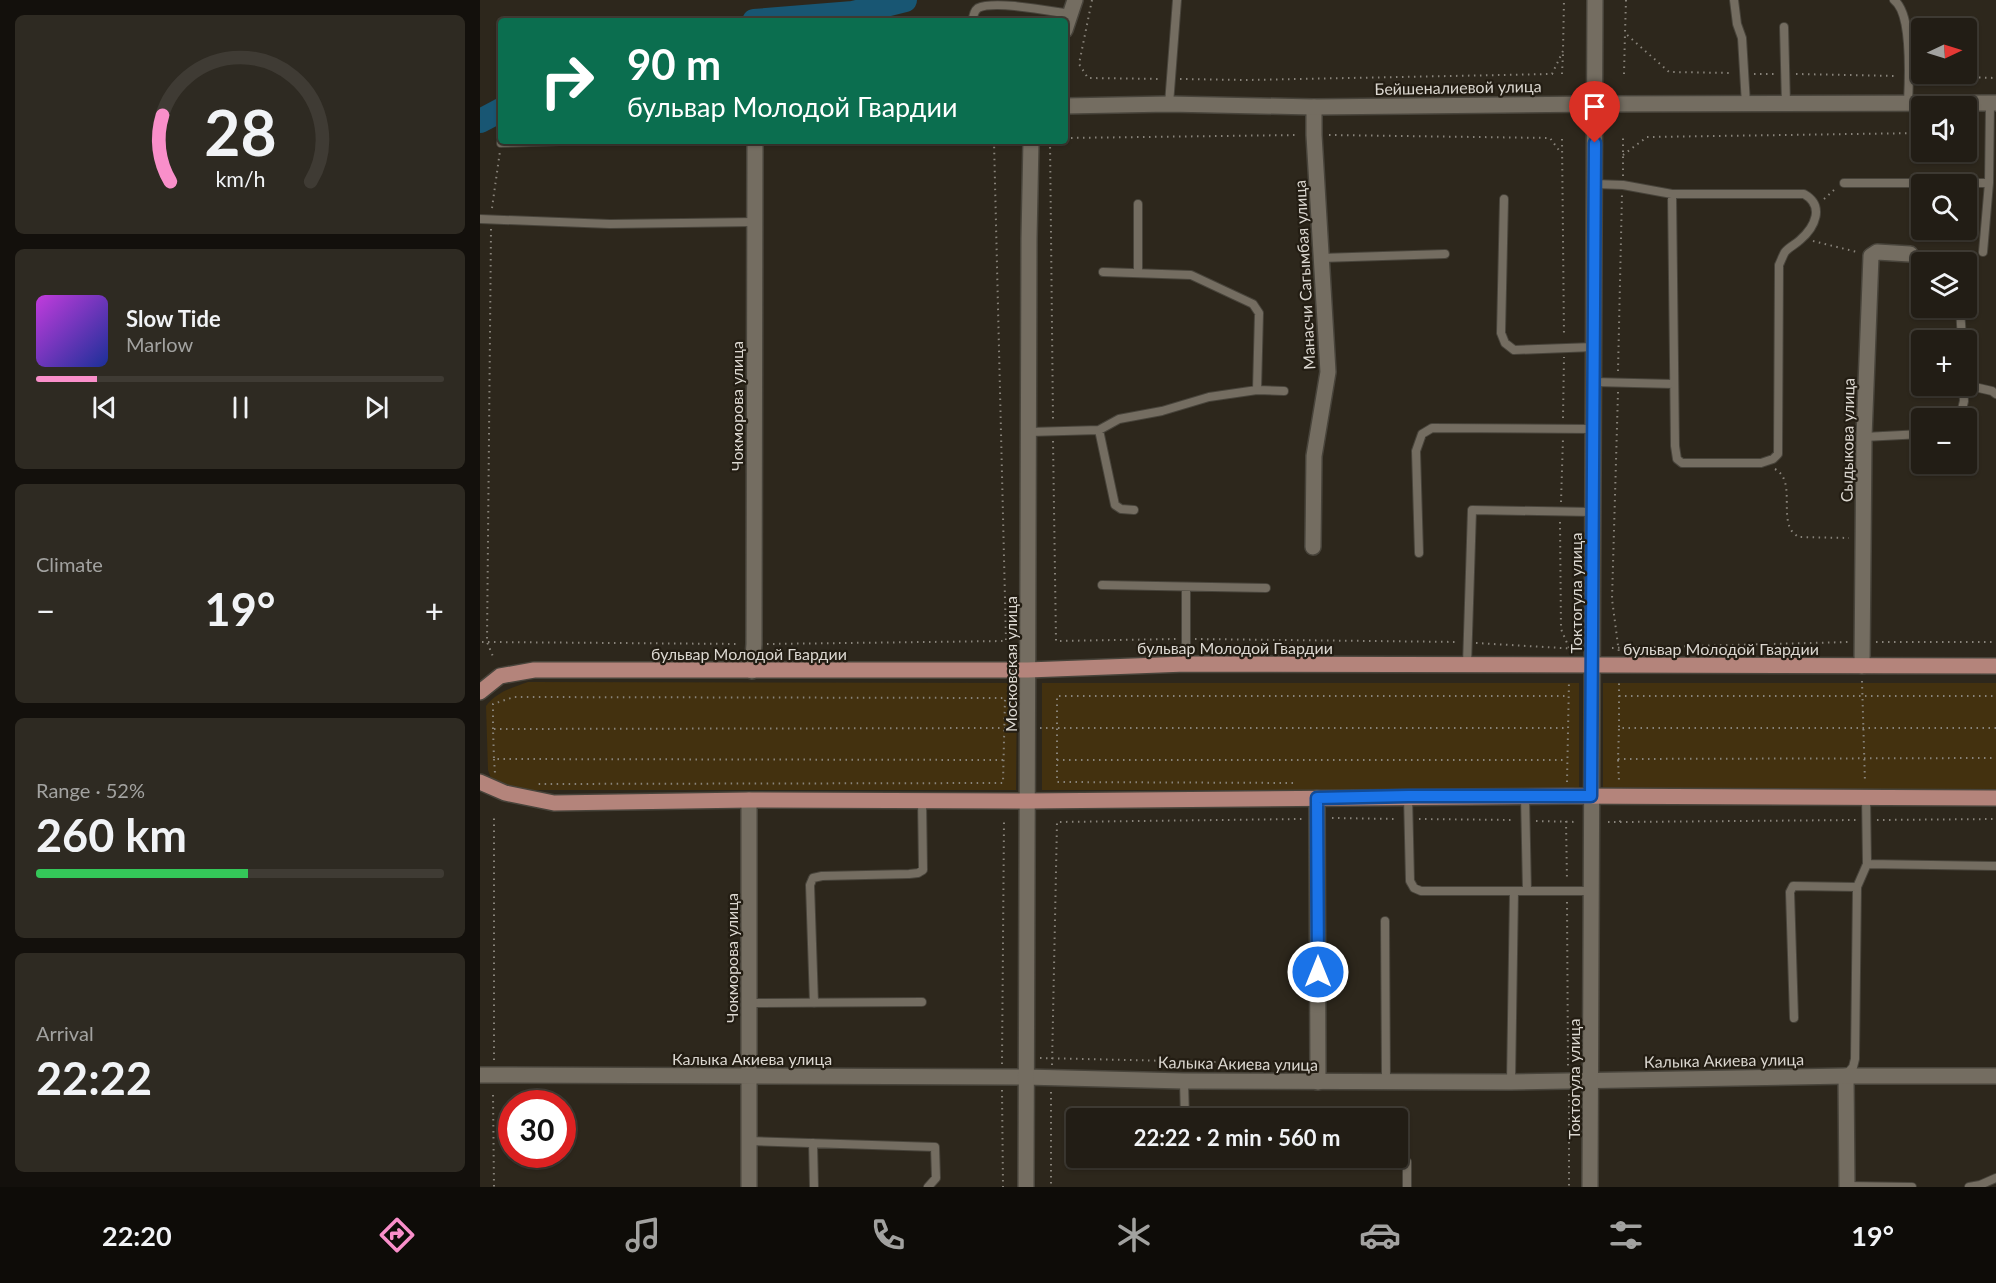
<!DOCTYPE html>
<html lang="en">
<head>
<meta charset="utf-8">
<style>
  :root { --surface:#221d15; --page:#2e2a22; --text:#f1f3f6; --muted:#a2a2a0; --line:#3f3b34; --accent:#f98fca }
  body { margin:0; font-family:Lato,sans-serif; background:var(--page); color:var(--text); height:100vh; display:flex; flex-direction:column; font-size:22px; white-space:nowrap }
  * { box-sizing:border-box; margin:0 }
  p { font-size:20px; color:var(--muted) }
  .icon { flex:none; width:33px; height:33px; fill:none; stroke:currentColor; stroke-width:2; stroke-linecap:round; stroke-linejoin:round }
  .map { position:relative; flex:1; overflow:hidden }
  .drawer { display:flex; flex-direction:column; gap:15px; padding:15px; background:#13100c; width:480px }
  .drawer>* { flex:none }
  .guide { position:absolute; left:18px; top:18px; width:570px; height:126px; border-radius:6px; box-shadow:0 2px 4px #0004,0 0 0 2px var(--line); background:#0b6e4f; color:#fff; overflow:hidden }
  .needle { width:39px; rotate:86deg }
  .buttons { position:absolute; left:1431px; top:18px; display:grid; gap:12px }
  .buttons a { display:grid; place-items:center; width:66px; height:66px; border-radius:6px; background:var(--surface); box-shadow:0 2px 4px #0004,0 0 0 2px var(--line); font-size:30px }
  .speed { position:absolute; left:18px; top:1090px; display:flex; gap:12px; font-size:30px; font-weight:700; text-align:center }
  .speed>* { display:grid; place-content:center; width:78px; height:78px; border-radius:50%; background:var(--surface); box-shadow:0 2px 4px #0004,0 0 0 2px var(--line); line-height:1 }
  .speed .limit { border:9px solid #d22; background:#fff; color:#111 }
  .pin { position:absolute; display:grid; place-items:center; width:51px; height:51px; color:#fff; margin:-62px -26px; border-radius:50% 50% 50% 0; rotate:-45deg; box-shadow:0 0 6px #0007 }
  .pin .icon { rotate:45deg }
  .me { position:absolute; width:66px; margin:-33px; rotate:0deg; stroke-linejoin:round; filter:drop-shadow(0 0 4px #0008) }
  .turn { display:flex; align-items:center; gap:21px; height:126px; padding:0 30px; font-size:27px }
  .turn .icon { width:78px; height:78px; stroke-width:2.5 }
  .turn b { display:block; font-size:42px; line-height:51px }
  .big { font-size:45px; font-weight:700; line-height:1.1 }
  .drawer .card { flex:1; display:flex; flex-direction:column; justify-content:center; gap:9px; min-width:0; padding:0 21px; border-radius:9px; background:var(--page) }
  .drawer .dial { align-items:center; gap:0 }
  .dial svg { height:156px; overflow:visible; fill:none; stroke:var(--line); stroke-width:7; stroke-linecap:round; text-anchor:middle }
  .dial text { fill:var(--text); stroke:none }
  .song { display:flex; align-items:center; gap:18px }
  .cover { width:72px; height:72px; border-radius:9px; background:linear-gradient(135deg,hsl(290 70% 55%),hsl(230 70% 35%)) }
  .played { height:6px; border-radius:3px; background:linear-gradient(90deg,var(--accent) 15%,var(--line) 15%) }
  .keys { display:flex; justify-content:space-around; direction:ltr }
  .heat { display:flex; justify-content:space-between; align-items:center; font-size:33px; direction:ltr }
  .charge { height:9px; border-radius:4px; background:linear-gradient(90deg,#34c759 52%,var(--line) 0) }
  .trip { position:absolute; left:586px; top:1108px; width:342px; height:60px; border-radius:6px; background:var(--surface); box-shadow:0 2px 4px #0004,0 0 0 2px var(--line); font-weight:700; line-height:60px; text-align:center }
  .tab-bar { display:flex; height:96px; justify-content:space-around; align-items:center; background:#0e0c08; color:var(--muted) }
  .tab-bar .icon { width:42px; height:42px }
  .tab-bar .selected { color:var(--accent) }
  .tab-bar b { font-size:27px; color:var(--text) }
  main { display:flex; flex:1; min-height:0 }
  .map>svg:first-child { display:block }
  .green { fill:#43310f }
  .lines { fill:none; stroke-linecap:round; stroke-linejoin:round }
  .river { stroke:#185673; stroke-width:24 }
  .service-casing { stroke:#48443b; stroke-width:10 }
  .minor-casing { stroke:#48443b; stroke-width:18 }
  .tertiary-casing { stroke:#48443b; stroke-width:18 }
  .secondary-casing { stroke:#48443b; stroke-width:18 }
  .primary-casing { stroke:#48443b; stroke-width:18 }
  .path { stroke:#88837a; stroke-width:2; stroke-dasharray:1.5 4.5; stroke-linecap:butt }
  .service { stroke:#746d61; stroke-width:8 }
  .minor { stroke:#746d61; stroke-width:15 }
  .tertiary { stroke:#746d61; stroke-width:15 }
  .secondary { stroke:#746d61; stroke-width:15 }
  .primary { stroke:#b4847b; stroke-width:15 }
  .route-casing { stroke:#114b97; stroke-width:15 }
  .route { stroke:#1a73e8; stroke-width:10 }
  .labels { text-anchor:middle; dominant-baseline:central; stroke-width:4.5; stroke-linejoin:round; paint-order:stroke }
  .street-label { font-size:16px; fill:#dbd7d0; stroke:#231d13 }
</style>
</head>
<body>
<main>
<section class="drawer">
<div class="card dial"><svg viewBox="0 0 100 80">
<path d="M14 69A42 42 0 1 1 86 69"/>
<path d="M14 69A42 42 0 0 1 10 35" stroke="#f98fca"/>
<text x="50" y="56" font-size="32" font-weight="700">28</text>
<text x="50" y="72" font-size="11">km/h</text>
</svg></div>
<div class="card">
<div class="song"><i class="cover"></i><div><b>Slow Tide</b><p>Marlow</p></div></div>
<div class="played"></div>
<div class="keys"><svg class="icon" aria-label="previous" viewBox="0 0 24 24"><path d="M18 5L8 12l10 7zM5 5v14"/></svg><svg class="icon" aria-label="pause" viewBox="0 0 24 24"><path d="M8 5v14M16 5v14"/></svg><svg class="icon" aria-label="next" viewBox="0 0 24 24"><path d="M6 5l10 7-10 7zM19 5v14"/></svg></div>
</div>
<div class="card"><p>Climate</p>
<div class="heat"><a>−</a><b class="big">19°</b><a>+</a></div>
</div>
<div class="card"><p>Range · 52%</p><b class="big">260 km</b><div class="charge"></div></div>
<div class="card"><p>Arrival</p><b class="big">22:22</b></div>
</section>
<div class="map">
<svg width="1516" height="1187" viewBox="0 0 1516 1187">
  <rect width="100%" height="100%" fill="#2d271c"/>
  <path class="green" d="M48 682 537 683 536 790H48L26 787 12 781 8 770 6 706C17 692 31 688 48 682Z
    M562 683H1099V790H562Z
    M1123 683H1516V790H1123Z"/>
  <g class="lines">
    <path class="river" d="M274 21 373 13 425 0
      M0 121 21 110"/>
    <defs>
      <path id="service" d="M1254 0 1257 24 1262 38 1266 104
        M1414 0C1433 14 1429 80 1428 103
        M493 21C493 17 494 11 498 8 515 0 570 11 590 14
        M1304 27 1306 104
        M689 104 697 0
        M21 143 80 141
        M1364 183H1509
        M1115 184 1143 185 1192 194H1324C1345 206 1335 227 1320 240 1316 244 1309 247 1305 252 1303 255 1301 261 1299 265L1298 454 1293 459 1281 463H1202L1197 459 1195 446 1192 194
        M1024 199 1021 333 1025 343 1034 350 1114 347
        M658 204V272
        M0 219 130 224 275 222
        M1503 252 1509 183 1510 103
        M841 258 965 254
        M623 272 711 275 773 304 779 313 777 390
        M1480 308 1482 340
        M1114 382 1194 384
        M1486 385 1512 391 1516 394
        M1480 418 1484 401 1483 386
        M619 430 635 505 641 509 654 510
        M549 432 619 430 639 419 682 411 729 397 777 390 804 391
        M1384 437 1442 434
        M939 553 936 451 942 434 952 428 1114 429
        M622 585 786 588
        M706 664V587
        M987 665 992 510 1113 512
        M928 796 930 881 934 888 941 891H1110
        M1045 796 1047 891
        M1387 864 1516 866
        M905 921 906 1082
        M270 1003 442 1002
        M334 1003 330 885 333 878 342 876 429 874 438 873 443 870 442 800
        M1314 1018 1310 892 1313 886 1377 887
        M1366 1075 1373 1067 1375 1059 1377 887 1387 864 1386 796
        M704 1081 705 1119
        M1031 1082 1034 891
        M269 1141 455 1147 456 1178 448 1187
        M333 1143 334 1187
        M705 1158V1160
        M927 1162V1187
        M1367 1186 1432 1187
        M1489 1187 1500 1185 1516 1178"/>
      <path id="minor" d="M833 547 834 456 848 372 834 135V107
        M1382 666 1384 437 1391 256 1397 252 1430 254
        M272 671 274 644 275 141
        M837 798 838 1082
        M0 1075 545 1077
        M1366 1076 1367 1187
        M269 1187V800"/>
      <path id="tertiary" d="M585 106 689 104 834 107 1115 104 1516 103
        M545 1077 704 1081 1031 1082 1366 1076H1516"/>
      <path id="secondary" d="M585 30 595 0
        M546 1187 549 238 551 141
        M1110 1187 1115 0"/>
      <path id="primary" d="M0 692 20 676 54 670H548L706 664 1516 666
        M0 782 25 793 74 803 269 800 548 801 1087 796 1516 798"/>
    </defs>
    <use href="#service" class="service-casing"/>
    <use href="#minor" class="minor-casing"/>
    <use href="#tertiary" class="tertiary-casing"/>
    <use href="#secondary" class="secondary-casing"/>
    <use href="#primary" class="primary-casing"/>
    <path class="path" d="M612 0 599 64 608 78 682 79
      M1146 0 1145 33 1189 72 1253 73
      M1082 74 1083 54
      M1144 74 1145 33
      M1274 74H1295
      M1316 74 1418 76
      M1439 76 1516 78
      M700 79 767 80 1072 74 1083 51 1084 0
      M1486 133H1498
      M849 135 1070 138 1081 153
      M585 138 819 135
      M1082 139 1084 337
      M570 141 573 420
      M1143 155 1167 137 1442 133
      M1143 176V137
      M1344 199 1355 189
      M12 208 20 151
      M11 229 7 642 260 644
      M1333 241 1377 252
      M1445 253H1493
      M1478 253 1479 262
      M1138 371 1142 194
      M1138 392 1132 599 1139 653
      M1083 418 1084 357
      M573 441 576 641 697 639
      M1295 469C1315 480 1301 512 1311 530 1313 533 1316 535 1318 537L1369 538
      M1081 502 1083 438
      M1080 522 1081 629 1090 650
      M715 639 979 642
      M2 642H7L14 659
      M1396 642H1516
      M996 643 1099 649
      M287 644 526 641 514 141
      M1132 648 1369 642
      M1382 681 1385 783
      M1139 696H1516
      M1139 727V679
      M560 728H1088
      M1516 728H1139L1138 759 1516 758
      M13 729V704L34 697 525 698 523 783 57 784
      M14 759 15 773
      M523 760 14 759 13 729 533 728
      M577 760H1087
      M1138 760 1139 781
      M1087 782 1089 680
      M813 783 577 782V696H1089
      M852 818 918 819
      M939 819 1035 820
      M1397 820 1516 819
      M1056 821 1098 822
      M1086 821 1087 881
      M1128 822H1140V817
      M1140 822 1377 820
      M1087 902 1088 1067
      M560 1058 823 1064
      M14 1060V814
      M522 1064 524 820
      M572 1065 577 822 822 819
      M522 1090 523 1187
      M571 1092V1187
      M1089 1094V1187
      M13 1095 14 1187"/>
    <use href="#service" class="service"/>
    <use href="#minor" class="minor"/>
    <use href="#tertiary" class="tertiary"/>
    <use href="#secondary" class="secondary"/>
    <use href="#primary" class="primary"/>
  </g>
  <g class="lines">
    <defs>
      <path id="route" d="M838 972 837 798 928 796H1111L1115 143"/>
    </defs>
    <use href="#route" class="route-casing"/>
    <use href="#route" class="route"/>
  </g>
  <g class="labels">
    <g class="street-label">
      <text transform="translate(978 87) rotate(-1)">Бейшеналиевой улица</text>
      <text transform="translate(824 275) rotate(-93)">Манасчи Сагымбая улица</text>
      <text transform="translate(256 406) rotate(-90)">Чокморова улица</text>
      <text transform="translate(1367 440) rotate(-89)">Сыдыкова улица</text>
      <text transform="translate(1095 593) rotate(-90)">Токтогула улица</text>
      <text x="755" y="647">бульвар Молодой Гвардии</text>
      <text x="1241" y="648">бульвар Молодой Гвардии</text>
      <text x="269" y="653">бульвар Молодой Гвардии</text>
      <text transform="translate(530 664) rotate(-90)">Московская улица</text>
      <text transform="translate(251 958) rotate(-90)">Чокморова улица</text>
      <text x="272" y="1058">Калыка Акиева улица</text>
      <text transform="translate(1244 1060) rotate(-1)">Калыка Акиева улица</text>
      <text transform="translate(758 1063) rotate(1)">Калыка Акиева улица</text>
      <text transform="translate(1093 1079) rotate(-90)">Токтогула улица</text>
    </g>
  </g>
</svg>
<div class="buttons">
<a><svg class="needle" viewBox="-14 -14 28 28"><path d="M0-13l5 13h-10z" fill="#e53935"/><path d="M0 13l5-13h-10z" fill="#a2a2a0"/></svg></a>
<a><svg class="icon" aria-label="sound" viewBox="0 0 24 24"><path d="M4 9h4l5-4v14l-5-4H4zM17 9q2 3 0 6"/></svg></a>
<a><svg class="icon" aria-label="search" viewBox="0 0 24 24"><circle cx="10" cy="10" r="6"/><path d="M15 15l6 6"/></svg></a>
<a><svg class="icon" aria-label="layers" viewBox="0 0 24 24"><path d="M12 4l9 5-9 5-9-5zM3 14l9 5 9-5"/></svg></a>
<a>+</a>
<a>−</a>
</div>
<div class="speed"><div class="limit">30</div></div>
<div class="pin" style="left:1115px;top:143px;background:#d93025"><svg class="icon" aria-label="arrive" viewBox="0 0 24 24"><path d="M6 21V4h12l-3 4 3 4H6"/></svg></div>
<svg class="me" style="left:838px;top:972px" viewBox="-20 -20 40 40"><circle r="17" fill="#1a73e8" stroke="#fff" stroke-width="3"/><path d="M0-11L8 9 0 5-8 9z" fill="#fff"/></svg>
<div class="trip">22:22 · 2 min · 560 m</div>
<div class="guide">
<div class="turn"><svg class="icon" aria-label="right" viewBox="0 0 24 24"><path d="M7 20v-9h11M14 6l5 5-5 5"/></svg><div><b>90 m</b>бульвар Молодой Гвардии</div></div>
</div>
</div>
</main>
<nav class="tab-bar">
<b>22:20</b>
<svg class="icon selected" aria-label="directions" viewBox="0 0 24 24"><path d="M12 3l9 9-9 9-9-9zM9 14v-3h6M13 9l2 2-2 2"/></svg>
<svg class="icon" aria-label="music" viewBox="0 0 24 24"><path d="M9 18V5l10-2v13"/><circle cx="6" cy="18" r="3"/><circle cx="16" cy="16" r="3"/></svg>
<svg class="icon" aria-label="phone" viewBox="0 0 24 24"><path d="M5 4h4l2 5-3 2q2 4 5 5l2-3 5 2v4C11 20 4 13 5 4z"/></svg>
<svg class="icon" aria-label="climate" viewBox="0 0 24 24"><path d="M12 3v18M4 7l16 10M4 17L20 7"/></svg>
<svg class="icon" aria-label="car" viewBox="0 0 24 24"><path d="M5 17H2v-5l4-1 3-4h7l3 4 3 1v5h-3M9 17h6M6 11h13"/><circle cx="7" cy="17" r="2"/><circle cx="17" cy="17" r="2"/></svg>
<svg class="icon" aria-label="filters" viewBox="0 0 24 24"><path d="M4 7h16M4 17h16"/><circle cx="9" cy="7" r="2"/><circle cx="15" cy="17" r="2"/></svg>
<b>19°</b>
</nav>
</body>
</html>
